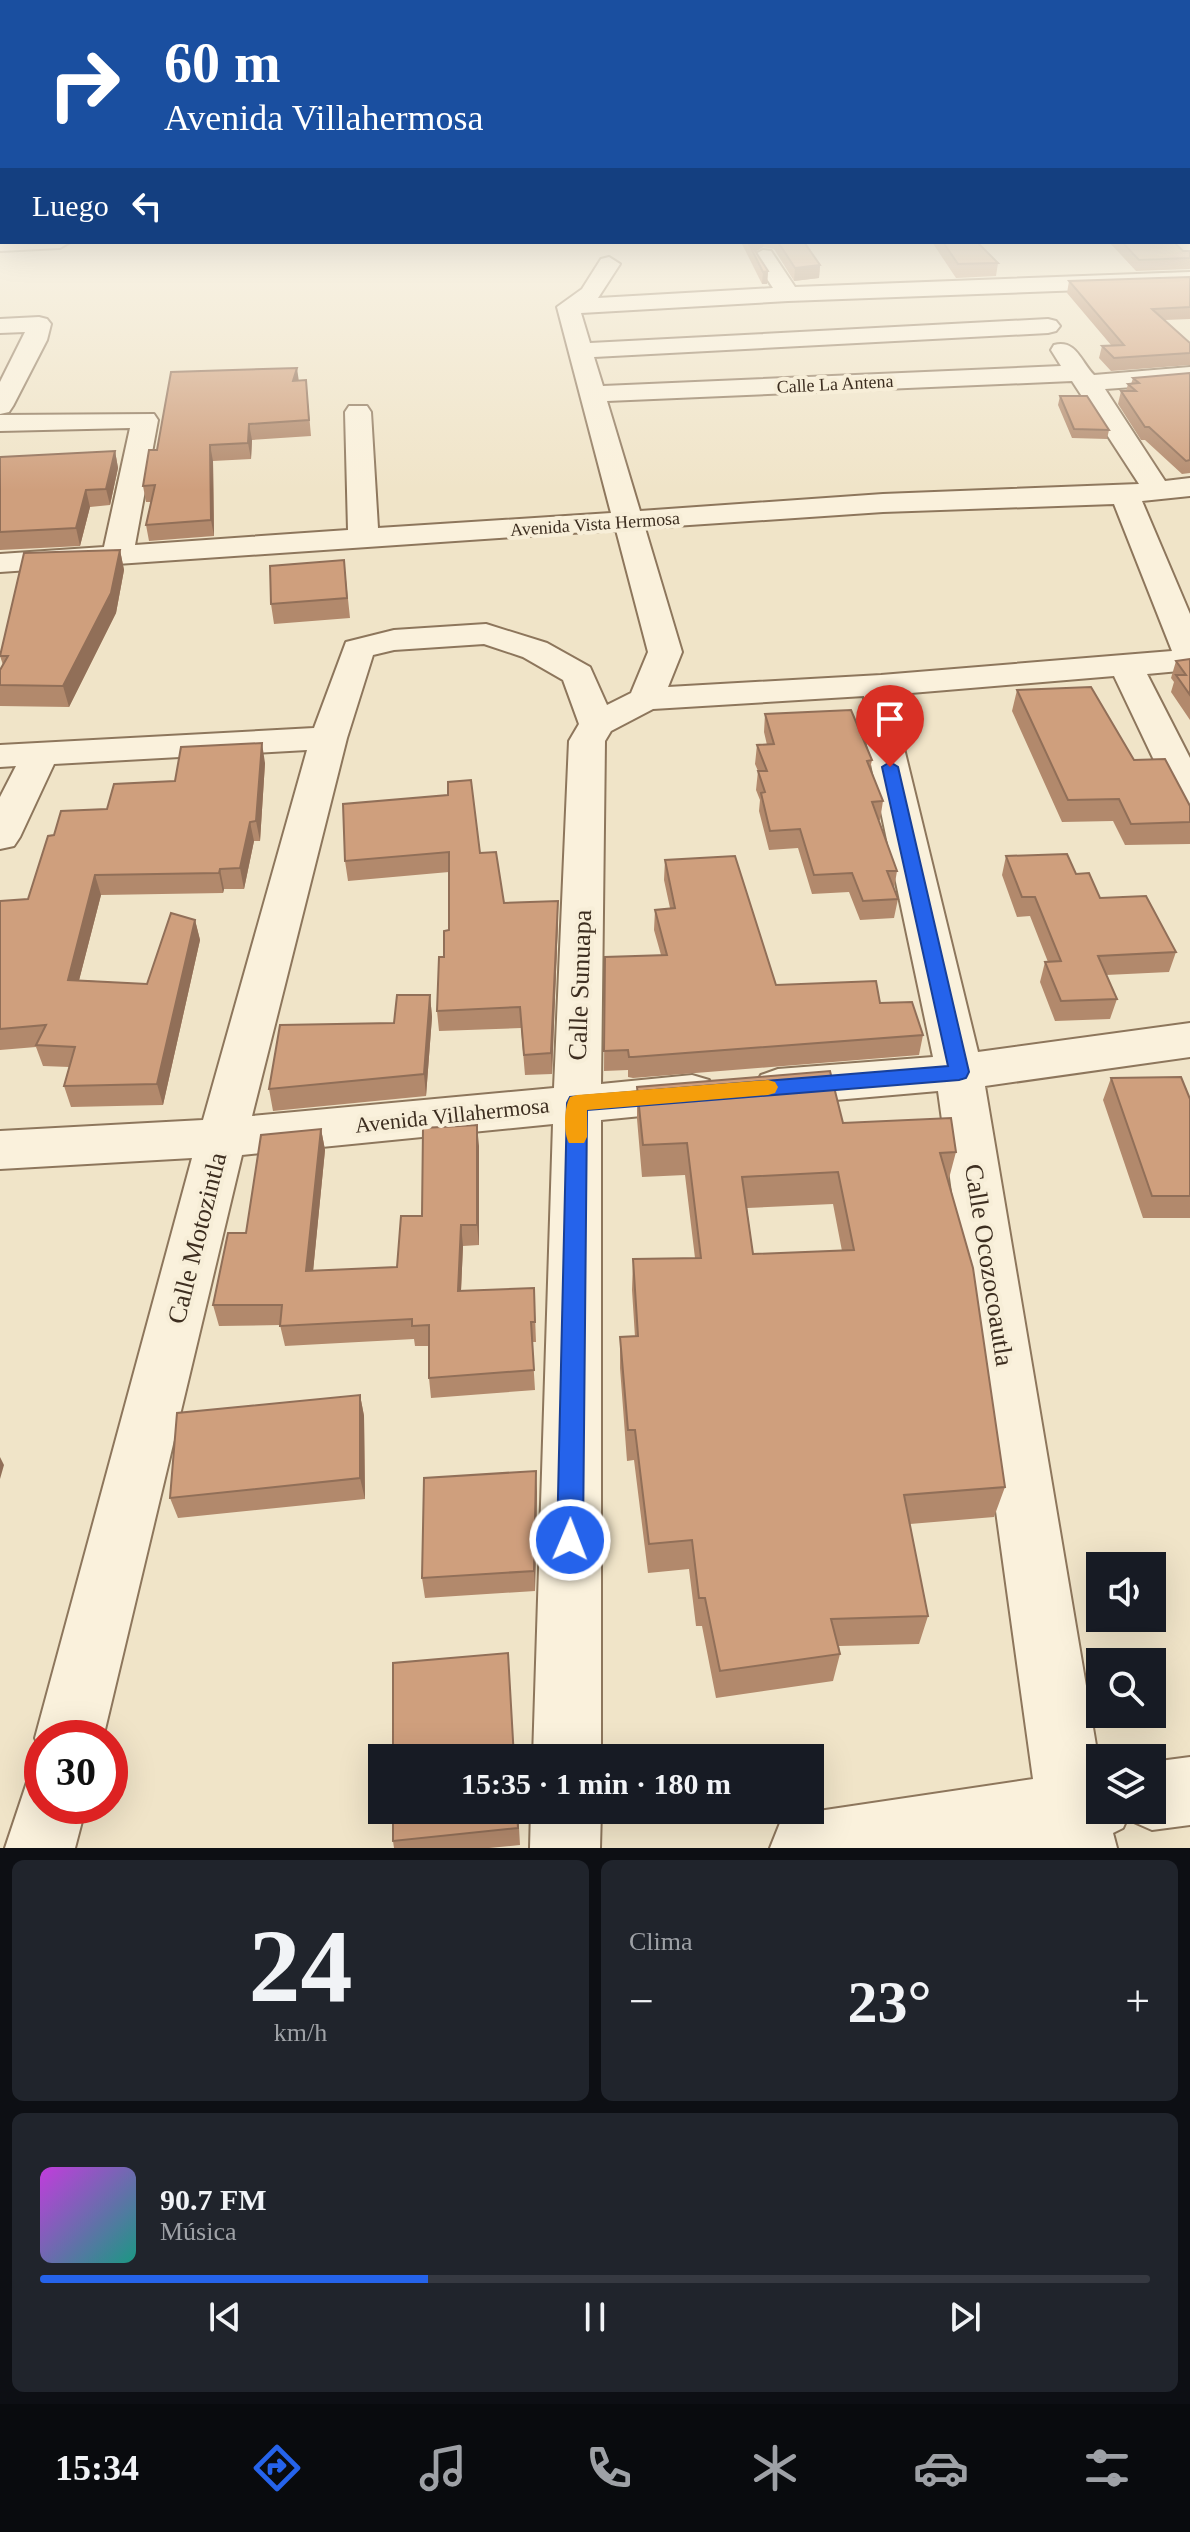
<!DOCTYPE html>
<html lang="es">
<head>
<meta charset="utf-8">
<style>
  :root { --surface:#171b24; --page:#20242c; --text:#f1f3f6; --muted:#9ea1a6; --line:#363941; --accent:#2563eb }
  body { margin:0; font-family:Georgia,serif; background:var(--page); color:var(--text); height:100vh; display:flex; flex-direction:column; font-size:30px; white-space:nowrap }
  * { box-sizing:border-box; margin:0 }
  p { font-size:26px; color:var(--muted) }
  .icon { flex:none; width:44px; height:44px; fill:none; stroke:currentColor; stroke-width:2; stroke-linecap:round; stroke-linejoin:round }
  .map { position:relative; height:1848px; overflow:hidden }
  .sheet { display:flex; flex-direction:column; gap:12px; padding:12px; background:#0d0f14; flex:1 }
  .sheet>* { flex:none }
  .hud { position:absolute; left:0px; top:0px; width:1190px; height:244px; box-shadow:0 8px 32px #0002; background:#1a4fa0; color:#fff; overflow:hidden }
  .tools { position:absolute; left:1086px; top:1552px; display:grid; gap:16px }
  .tools a { display:grid; place-items:center; width:80px; height:80px; border-radius:0px; background:var(--surface); box-shadow:0 8px 32px #0002; font-size:40px }
  .speed { position:absolute; left:24px; top:1720px; display:flex; gap:16px; font-size:40px; font-weight:700; text-align:center }
  .speed>* { display:grid; place-content:center; width:104px; height:104px; border-radius:50%; background:var(--surface); box-shadow:0 8px 32px #0002; line-height:1 }
  .speed .limit { border:12px solid #d22; background:#fff; color:#111 }
  .pin { position:absolute; display:grid; place-items:center; width:68px; height:68px; color:#fff; margin:-82px -34px; border-radius:50% 50% 50% 0; rotate:-45deg; box-shadow:0 0 8px #0007 }
  .pin .icon { rotate:45deg }
  .me { position:absolute; width:88px; margin:-44px; rotate:1deg; stroke-linejoin:round; filter:drop-shadow(0 0 6px #0008) }
  .turn { display:flex; align-items:center; gap:28px; height:168px; padding:0 32px; font-size:36px }
  .turn .icon { width:104px; height:104px; stroke-width:2.5 }
  .turn b { display:block; font-size:56px; line-height:68px }
  .then { display:flex; align-items:center; height:76px; padding:0 32px; background:#0003; gap:16px; font-size:30px }
  .big { font-size:60px; font-weight:700; line-height:1.1 }
  .sheet .widget { flex:1; display:flex; flex-direction:column; justify-content:center; gap:12px; min-width:0; padding:0 28px; border-radius:12px; background:var(--page) }
  .sheet .dial { align-items:center; gap:0 }
  .dial b { font-size:104px; line-height:1 }
  .song { display:flex; align-items:center; gap:24px }
  .cover { width:96px; height:96px; border-radius:12px; background:linear-gradient(135deg,hsl(290 70% 55%),hsl(170 70% 35%)) }
  .played { height:8px; border-radius:4px; background:linear-gradient(90deg,var(--accent) 35%,var(--line) 35%) }
  .keys { display:flex; justify-content:space-around; direction:ltr }
  .heat { display:flex; justify-content:space-between; align-items:center; font-size:44px; direction:ltr }
  .sheet .tiles { flex:1; display:grid; gap:12px; grid-template-columns:1fr 1fr }
  .widget:last-child { grid-column:span 2 }
  .trip { position:absolute; left:368px; top:1744px; width:456px; height:80px; border-radius:0px; background:var(--surface); box-shadow:0 8px 32px #0002; font-weight:700; line-height:80px; text-align:center }
  .dock { display:flex; height:128px; justify-content:space-around; align-items:center; background:#090b0e; color:var(--muted) }
  .dock .icon { width:56px; height:56px }
  .dock .active { color:var(--accent) }
  .dock b { font-size:36px; color:var(--text) }
  .map>svg:first-child { display:block }
  .lines { fill:none; stroke-linecap:round; stroke-linejoin:round }
  .minor-casing { stroke:#8d765c; stroke-width:4 }
  .minor { fill:#faf1dc; fill-rule:evenodd }
  .wall { fill:#b2896c; fill-rule:evenodd }
  .shaded-wall { fill:#916f58 }
  .building { fill:#cf9f7d; stroke:#916f58; stroke-width:2; fill-rule:evenodd }
  .route { fill:#2563eb; stroke:#184099; stroke-width:2 }
  .slow { fill:#f59e0b }
  .labels { text-anchor:middle; dominant-baseline:central; stroke-width:8; stroke-linejoin:round; paint-order:stroke }
  .far-street-label { font-size:18px; fill:#3d2e20; stroke:#f7eed8 }
  .street-label { font-size:22px; fill:#3d2e20; stroke:#f7eed8 }
  .near-street-label { font-size:26px; fill:#3d2e20; stroke:#f7eed8 }
</style>
</head>
<body>
<div class="map">
<svg width="1190" height="1848" viewBox="0 0 1190 1848">
  <rect width="100%" height="100%" fill="#f0e4c8"/>
  <g class="lines">
    <defs>
      <path id="minor" d="M0 239 2 242H70L60 248 0 251Z
        M1164 242H1187L1190 244V261L1182 260Z
        M763 250 771 251 795 287 1190 272V286L788 301 581 313 590 343 1048 319 1056 321 1060 326 1056 331 1048 333 594 357 603 386 1061 366 1051 350 1054 345C1076 339 1081 362 1094 375L1190 367V383L1105 389 1165 481 1190 478V496L1142 501 1190 614V670L1147 674 1190 758V808L1177 804 1171 796 1114 676 899 694 901 736 978 1052 1190 1023V1057L985 1086 1100 1769V1810H1152V1762L1190 1757V1825L1152 1830 1127 1819 1123 1828 1113 1833 1117 1848H770L780 1823 805 1813 1033 1779 938 1091 778 1105 761 1099 754 1087 761 1075 778 1069 933 1057 865 736 864 696 653 709 611 731 605 741 601 1084 692 1075 709 1080 716 1093 709 1106 692 1111 601 1120V1758H533L553 1124 242 1155 103 1738H42V1754L35 1738 192 1158 0 1169V1131L203 1120 307 750 54 764 20 837 14 846 0 849V797L16 766 0 767V745L314 728 346 642 394 630 486 624 547 643 590 667 607 705 631 693 648 652 616 530 0 572V554L104 547 130 428 0 431V415L154 414 158 420 135 545 348 530 345 412 349 406H367L371 412 378 528 611 513 557 307 582 289 601 259 609 257 620 264 598 298 773 288 752 256ZM1072 381 1139 484 883 494 640 511 607 401ZM1114 504 1172 651 881 675 668 687 682 652 645 528 883 512ZM484 644 523 657 563 680 579 724 569 741 554 1088 252 1116 347 738 373 655 394 650Z
        M39 317 47 319 51 324 47 340 13 406 9 412 0 414V382L25 332 0 333V319Z
        M42 1775V1806H86L75 1848H5L27 1782Z
        M531 1810H601L600 1848H530Z"/>
    </defs>
    <use href="#minor" class="minor-casing"/>
    <use href="#minor" class="minor"/>
  </g>
  <path class="wall" d="M1188 231H1190V241H1188Z
    M741 242H804L820 265 819 278 794 281 774 249 763 247 755 252 768 271 767 284H762Z
    M932 242H977L998 263 996 276 956 278Z
    M1109 242H1174L1183 251H1190V269L1136 271Z
    M1190 277V319L1165 320 1190 343V365L1111 371 1099 358 1102 346 1111 345 1067 293 1069 281Z
    M1190 373V473L1182 474 1145 440H1141L1118 404 1121 391H1126L1128 384H1131L1133 378Z
    M306 380 311 436 252 440 251 459 213 461 214 536 149 541 146 525 151 502H146L143 486 157 450 298 381Z
    M1060 396 1109 430 1107 439 1072 438 1058 405Z
    M115 451 118 468 110 505 90 507 80 546 0 550V457Z
    M120 550 124 570 116 613 69 707 0 706V670L3 665 0 656Z
    M346 580 350 618 274 624 271 604Z
    M1190 659V720L1171 692 1174 682 1171 678 1176 661Z
    M1017 690 1134 760 1190 806V844L1125 845 1113 821 1062 822 1012 711Z
    M765 714 872 760 870 769 883 801 880 820H879L897 871 894 889 898 899 894 918 860 920 849 892 812 894 798 848 769 850 759 811 760 800 756 790 758 771 755 764 757 745H767L764 732Z
    M265 763 260 841H254L244 889H224L223 893 101 895 79 980 147 984 195 920 200 940 163 1105 71 1107 64 1086 69 1067 43 1066 36 1047 0 1050V901L28 899 54 835 107 809 175 781Z
    M343 804 480 853 504 903 558 921 552 1074 525 1075 521 1028 439 1031 437 1011 444 957 449 930V872L348 881 345 861Z
    M1006 856 1076 874 1100 898 1176 952 1169 972 1106 975 1117 999 1110 1019 1055 1021 1040 982 1045 962H1048L1030 916 1017 917 1002 875Z
    M665 860 776 985 880 1003 923 1035 919 1055 633 1078 628 1077V1070L604 1071 605 957 661 955 654 930 655 910 670 908 664 880Z
    M430 995 432 1017 426 1096 273 1111 269 1089 394 1023Z
    M1111 1078 1190 1099V1218H1143L1103 1100Z
    M637 1087 843 1123 956 1152 948 1182 1005 1487 994 1517 910 1524 928 1616 919 1644 839 1646 840 1654 833 1681 716 1698 702 1626H696L689 1569 648 1573 634 1460 627 1461 620 1368V1337H635L632 1290 633 1259 695 1258 685 1175 642 1177 637 1119ZM833 1204 842 1251 753 1254 747 1208Z
    M321 1129 325 1150 313 1271 397 1267 422 1216 479 1146V1245L463 1246 461 1291 534 1288 536 1342H532L535 1390 431 1398 429 1378V1346H415L414 1339 285 1346 280 1325 219 1326 213 1305 246 1233Z
    M360 1395 364 1416 365 1499 178 1518 170 1498Z
    M537 1492 535 1591 425 1598 422 1578Z
    M518 1810 520 1845 489 1848H394L393 1841Z"/>
  <path class="shaded-wall" d="M752 242H764L763 247 753 253 750 243Z
    M820 265 819 278 794 281 795 268Z
    M768 271 767 284H762L763 272Z
    M297 368 299 382 293 381Z
    M249 424 252 440 251 459 248 443Z
    M210 445 213 461 214 536 211 520Z
    M115 451 118 468 110 505 106 489Z
    M86 490 90 507 80 546 76 528Z
    M120 550 124 570 116 613 69 707 63 686Z
    M262 743 265 763 260 841 256 821Z
    M250 822 254 841 244 889 240 868Z
    M220 869 224 889 223 893 219 873Z
    M95 875 101 895 74 1000 68 980Z
    M558 901V921L552 1074 551 1053Z
    M195 920 200 940 163 1105 157 1084Z
    M430 995 432 1017 426 1096 424 1074Z
    M477 1125 479 1146V1245L477 1225Z
    M321 1129 325 1150 311 1292 306 1271Z
    M461 1225 463 1246 460 1312 458 1291Z
    M360 1395 364 1416 365 1499 360 1478Z
    M0 1457 4 1465 0 1479Z
    M536 1471 537 1492 535 1591 534 1571Z"/>
  <path class="building" d="M748 242H752L750 243 768 271 763 272Z
    M778 242H804L820 265 795 268Z
    M943 242H977L998 263 958 264Z
    M1122 242H1174L1183 251H1190V258L1139 260Z
    M1190 277V307L1152 309 1190 343V353L1114 358 1102 346 1124 345 1069 281Z
    M297 368 293 381 306 380 309 420 249 424 248 443 210 445 211 520 146 525 155 485 143 486 149 450H157L171 372Z
    M1190 373V460L1186 461 1149 427H1145L1121 391H1136L1128 384 1139 383 1133 378Z
    M1060 396H1087L1109 430 1074 429Z
    M115 451 106 489 86 490 76 528 0 532V457Z
    M120 550 111 593 63 686 0 685V670L8 656H0L24 553Z
    M344 560 347 598 271 604 270 566Z
    M1190 659V695L1176 675H1186L1176 661Z
    M1091 687 1134 760 1165 759 1190 806V822L1131 824 1119 799 1068 800 1017 690Z
    M851 710 872 760 867 761 883 801 872 802 897 871H887L898 899 863 901 852 873 814 875 800 829 770 831 761 793 765 792 758 771H767L757 745 774 744 765 714Z
    M262 743 256 821 250 822 240 868 220 869 219 873 95 875 68 980 147 984 171 913 195 920 157 1084 64 1086 75 1047 36 1045 46 1025 0 1029V901L28 899 48 836 54 835 61 811 107 809 114 784 175 781 181 747Z
    M471 780 480 853 496 852 504 903 558 901 551 1053 524 1055 520 1007 437 1011 439 957H444V931L449 930V852L345 861 343 804 448 795V782Z
    M1067 854 1076 874 1089 873 1100 898 1146 896 1176 952 1098 956 1117 999 1061 1001 1045 962 1061 961 1035 897H1022L1006 856Z
    M735 856 776 985 876 981 880 1003 912 1002 923 1035 633 1057H629L628 1050 604 1051 605 957 667 955 655 910 675 908 665 860Z
    M397 995H430L424 1074 269 1089 280 1025 394 1023Z
    M830 1071 843 1123 951 1118 956 1152 940 1153 973 1268 1005 1487 904 1495 928 1616 831 1619 840 1654 720 1671 705 1598H699L692 1540 649 1544 635 1430H628L620 1337 638 1336 633 1259 701 1258 687 1143 643 1145 637 1087ZM838 1172 854 1250 753 1254 742 1177Z
    M1181 1077 1190 1099V1196H1152L1111 1078Z
    M477 1125V1225H461L458 1291 534 1288 535 1322H531L534 1370 429 1378V1325L412 1326V1319L280 1326 282 1305H213L228 1233H246L261 1135 321 1129 306 1271 397 1267 401 1216H422L423 1128Z
    M360 1395V1478L170 1498 177 1413Z
    M536 1471 534 1571 422 1578 424 1478Z
    M508 1653 514 1758H393V1663Z
    M393 1810H517L518 1828 393 1841Z"/>
  <linearGradient id="sky" x2="0" y2="1"><stop stop-color="#8fbad6"/><stop offset="0.47" stop-color="#f8f3e6"/><stop offset="1" stop-color="#f8f3e6" stop-opacity="0"/></linearGradient>
  <rect width="1190" height="490" fill="url(#sky)"/>
  <path class="route" d="M890 762 898 767 969 1072 966 1078 959 1080 587 1110 583 1540 580 1549 570 1552 561 1549 557 1540 567 1103 570 1097 948 1066 882 767Z"/>
  <path class="slow" d="M768 1080 775 1082 778 1087 775 1093 768 1095 587 1110V1137L584 1143H569C563 1132 564 1108 570 1097L577 1095Z"/>
  <g class="labels">
    <g class="far-street-label">
      <text transform="translate(835 384) rotate(-3)">Calle La Antena</text>
      <text transform="translate(595 524) rotate(-4)">Avenida Vista Hermosa</text>
    </g>
    <g class="street-label">
      <text transform="translate(452 1115) rotate(-6)">Avenida Villahermosa</text>
    </g>
    <g class="near-street-label">
      <text transform="translate(580 985) rotate(-88)">Calle Sunuapa</text>
      <text transform="translate(197 1238) rotate(-76)">Calle Motozintla</text>
      <text transform="translate(989 1265) rotate(81)">Calle Ocozocoautla</text>
    </g>
  </g>
</svg>
<div class="tools">
<a><svg class="icon" aria-label="sound" viewBox="0 0 24 24"><path d="M4 9h4l5-4v14l-5-4H4zM17 9q2 3 0 6"/></svg></a>
<a><svg class="icon" aria-label="search" viewBox="0 0 24 24"><circle cx="10" cy="10" r="6"/><path d="M15 15l6 6"/></svg></a>
<a><svg class="icon" aria-label="layers" viewBox="0 0 24 24"><path d="M12 4l9 5-9 5-9-5zM3 14l9 5 9-5"/></svg></a>
</div>
<div class="speed"><div class="limit">30</div></div>
<div class="pin" style="left:890px;top:767px;background:#d93025"><svg class="icon" aria-label="arrive" viewBox="0 0 24 24"><path d="M6 21V4h12l-3 4 3 4H6"/></svg></div>
<svg class="me" style="left:570px;top:1540px" viewBox="-20 -20 40 40"><circle r="17" fill="#2563eb" stroke="#fff" stroke-width="3"/><path d="M0-11L8 9 0 5-8 9z" fill="#fff"/></svg>
<div class="trip">15:35 · 1 min · 180 m</div>
<div class="hud">
<div class="turn"><svg class="icon" aria-label="right" viewBox="0 0 24 24"><path d="M7 20v-9h11M14 6l5 5-5 5"/></svg><div><b>60 m</b>Avenida Villahermosa</div></div>
<div class="then">Luego<svg class="icon" aria-label="left" viewBox="0 0 24 24"><path d="M17 20v-9H6M10 6l-5 5 5 5"/></svg></div>
</div>
</div>
<section class="sheet">
<div class="tiles">
<div class="widget dial"><b>24</b><p>km/h</p></div>
<div class="widget"><p>Clima</p>
<div class="heat"><a>−</a><b class="big">23°</b><a>+</a></div>
</div>
<div class="widget">
<div class="song"><i class="cover"></i><div><b>90.7 FM</b><p>Música</p></div></div>
<div class="played"></div>
<div class="keys"><svg class="icon" aria-label="previous" viewBox="0 0 24 24"><path d="M18 5L8 12l10 7zM5 5v14"/></svg><svg class="icon" aria-label="pause" viewBox="0 0 24 24"><path d="M8 5v14M16 5v14"/></svg><svg class="icon" aria-label="next" viewBox="0 0 24 24"><path d="M6 5l10 7-10 7zM19 5v14"/></svg></div>
</div>
</div>
</section>
<nav class="dock">
<b>15:34</b>
<svg class="icon active" aria-label="directions" viewBox="0 0 24 24"><path d="M12 3l9 9-9 9-9-9zM9 14v-3h6M13 9l2 2-2 2"/></svg>
<svg class="icon" aria-label="music" viewBox="0 0 24 24"><path d="M9 18V5l10-2v13"/><circle cx="6" cy="18" r="3"/><circle cx="16" cy="16" r="3"/></svg>
<svg class="icon" aria-label="phone" viewBox="0 0 24 24"><path d="M5 4h4l2 5-3 2q2 4 5 5l2-3 5 2v4C11 20 4 13 5 4z"/></svg>
<svg class="icon" aria-label="climate" viewBox="0 0 24 24"><path d="M12 3v18M4 7l16 10M4 17L20 7"/></svg>
<svg class="icon" aria-label="car" viewBox="0 0 24 24"><path d="M5 17H2v-5l4-1 3-4h7l3 4 3 1v5h-3M9 17h6M6 11h13"/><circle cx="7" cy="17" r="2"/><circle cx="17" cy="17" r="2"/></svg>
<svg class="icon" aria-label="filters" viewBox="0 0 24 24"><path d="M4 7h16M4 17h16"/><circle cx="9" cy="7" r="2"/><circle cx="15" cy="17" r="2"/></svg>
</nav>
</body>
</html>
